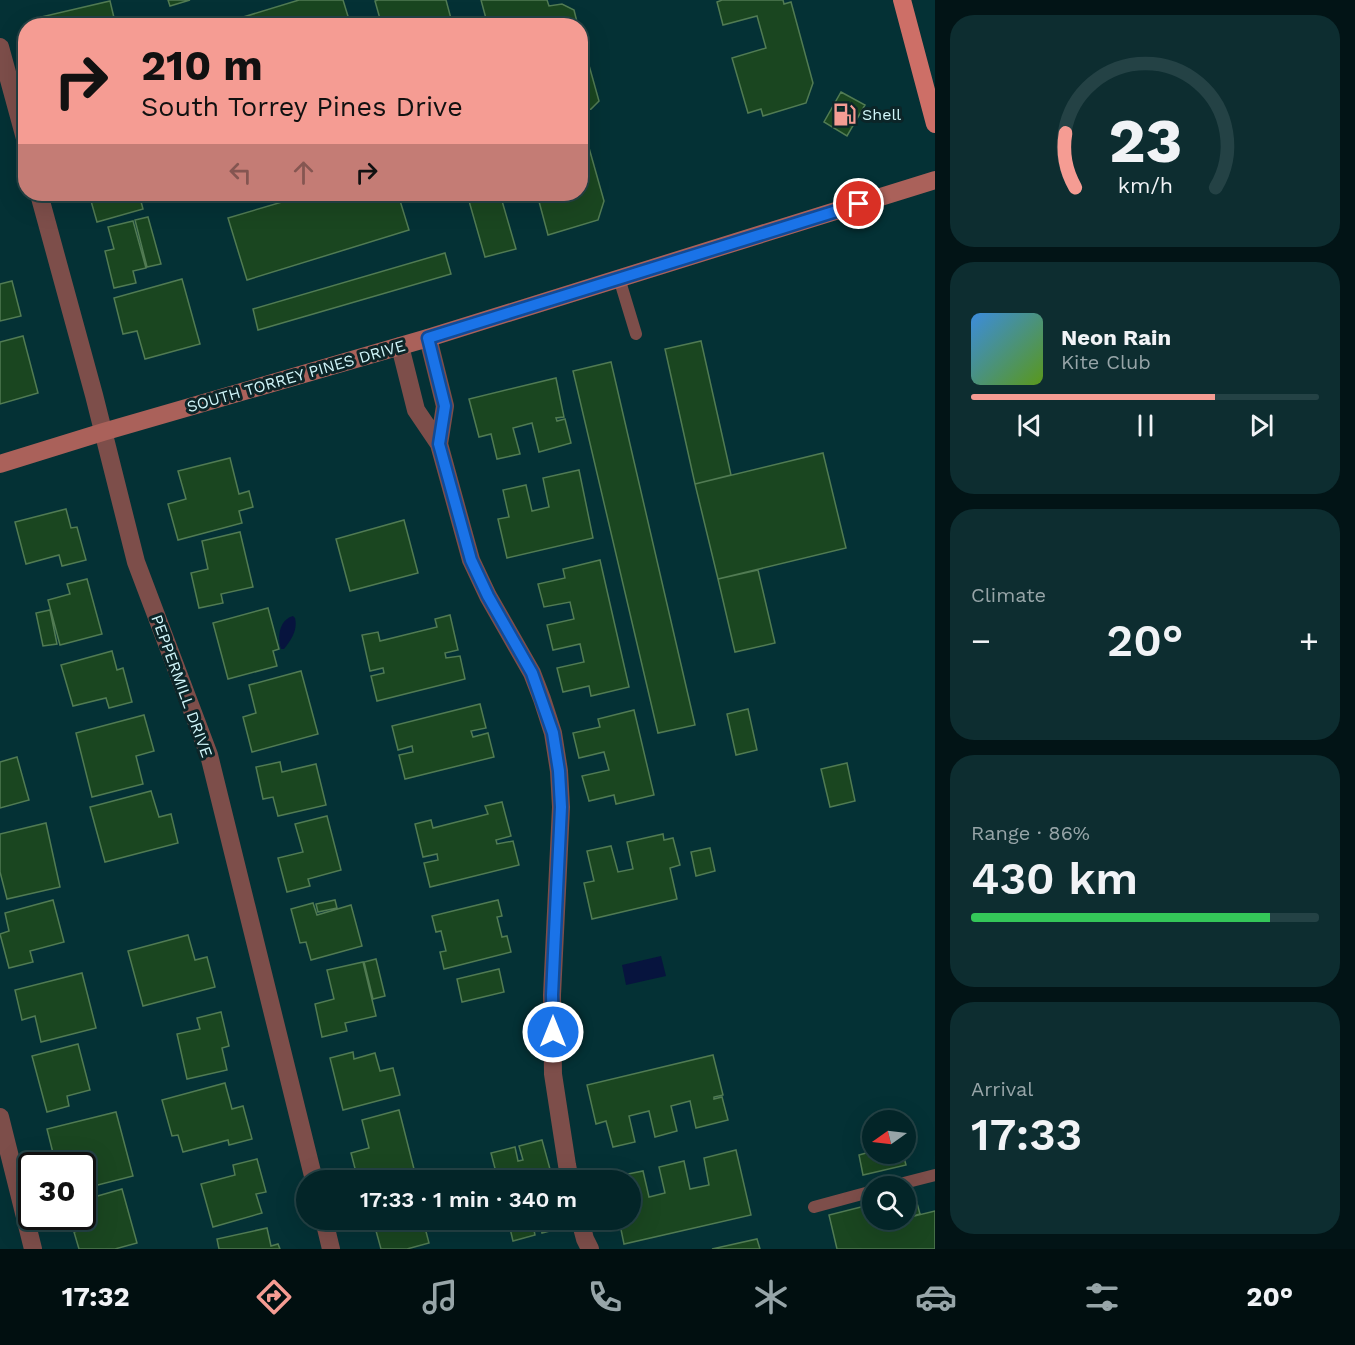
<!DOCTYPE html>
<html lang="en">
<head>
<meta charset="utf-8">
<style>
  :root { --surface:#032528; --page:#0d2d30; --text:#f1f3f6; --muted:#97a5a8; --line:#244245; --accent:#f59c93 }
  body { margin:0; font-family:"Work Sans",sans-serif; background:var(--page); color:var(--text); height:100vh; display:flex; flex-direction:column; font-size:22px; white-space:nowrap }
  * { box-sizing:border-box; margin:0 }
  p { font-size:20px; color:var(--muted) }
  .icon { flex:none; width:33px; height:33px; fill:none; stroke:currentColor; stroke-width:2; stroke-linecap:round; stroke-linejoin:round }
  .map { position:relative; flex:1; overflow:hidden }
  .details { display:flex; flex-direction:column; gap:15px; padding:15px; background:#021416; width:420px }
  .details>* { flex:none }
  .banner { position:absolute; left:18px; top:18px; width:570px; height:183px; border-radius:24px; box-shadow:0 6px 24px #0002,0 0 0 2px var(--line); background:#f59c93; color:#111; overflow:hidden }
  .needle { width:39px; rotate:256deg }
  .tools { position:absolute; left:862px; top:1110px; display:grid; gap:12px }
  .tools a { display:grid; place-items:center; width:54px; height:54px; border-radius:50%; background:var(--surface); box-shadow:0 6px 24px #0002,0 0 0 2px var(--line); font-size:30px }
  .speed { position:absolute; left:18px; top:1152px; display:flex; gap:12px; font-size:30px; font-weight:700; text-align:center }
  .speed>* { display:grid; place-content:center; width:78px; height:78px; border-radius:50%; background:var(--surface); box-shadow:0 6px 24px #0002,0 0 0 2px var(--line); line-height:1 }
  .speed .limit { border:3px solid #111; border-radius:9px; background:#fff; color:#111 }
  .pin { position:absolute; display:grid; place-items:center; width:51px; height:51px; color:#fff; margin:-26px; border:3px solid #fff; border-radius:50%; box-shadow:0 2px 6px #0007 }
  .me { position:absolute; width:66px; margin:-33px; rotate:0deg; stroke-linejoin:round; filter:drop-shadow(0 0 4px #0008) }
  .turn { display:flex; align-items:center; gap:21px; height:126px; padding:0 24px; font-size:27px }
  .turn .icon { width:78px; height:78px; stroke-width:2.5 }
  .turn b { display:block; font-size:42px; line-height:51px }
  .lanes { display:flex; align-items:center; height:57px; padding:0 24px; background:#0003; justify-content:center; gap:30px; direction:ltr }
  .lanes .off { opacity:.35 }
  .big { font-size:45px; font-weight:600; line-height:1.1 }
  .details .widget { flex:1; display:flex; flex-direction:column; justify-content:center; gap:9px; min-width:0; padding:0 21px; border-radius:24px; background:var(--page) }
  .details .dial { align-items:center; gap:0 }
  .dial svg { height:156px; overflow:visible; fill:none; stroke:var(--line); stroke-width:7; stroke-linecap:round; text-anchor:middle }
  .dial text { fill:var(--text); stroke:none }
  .song { display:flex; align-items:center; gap:18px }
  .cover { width:72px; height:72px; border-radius:9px; background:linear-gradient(135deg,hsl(210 70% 55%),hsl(90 70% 35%)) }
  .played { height:6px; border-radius:3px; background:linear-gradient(90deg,var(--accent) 70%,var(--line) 70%) }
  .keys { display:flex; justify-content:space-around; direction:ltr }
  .heat { display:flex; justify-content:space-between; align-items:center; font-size:33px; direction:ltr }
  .charge { height:9px; border-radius:4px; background:linear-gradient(90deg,#34c759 86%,var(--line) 0) }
  .trip { position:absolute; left:296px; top:1170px; width:345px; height:60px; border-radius:30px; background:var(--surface); box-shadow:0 6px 24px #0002,0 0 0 2px var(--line); font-weight:600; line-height:60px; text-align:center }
  .tab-bar { display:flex; height:96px; justify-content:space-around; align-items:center; background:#010f10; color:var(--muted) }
  .tab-bar .icon { width:42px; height:42px }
  .tab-bar .current { color:var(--accent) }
  .tab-bar b { font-size:27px; color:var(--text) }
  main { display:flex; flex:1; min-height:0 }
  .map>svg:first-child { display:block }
  .water { fill:#07143e }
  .building { fill:#1a4620; stroke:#517b53; stroke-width:1.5 }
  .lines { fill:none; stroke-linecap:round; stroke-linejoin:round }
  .service { stroke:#7d4e4a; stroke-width:12 }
  .minor { stroke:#7d4e4a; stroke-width:18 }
  .secondary { stroke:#aa615a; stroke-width:18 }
  .primary { stroke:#cd6f67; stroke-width:18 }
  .route-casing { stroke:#114b97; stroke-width:15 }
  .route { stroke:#1a73e8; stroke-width:10 }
  .labels { text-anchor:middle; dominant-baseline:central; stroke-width:6; stroke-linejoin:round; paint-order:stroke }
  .poi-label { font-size:16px; fill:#d1f6fa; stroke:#0c2528; text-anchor:start }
  .street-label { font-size:16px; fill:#d1f6fa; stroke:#0c2528 }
</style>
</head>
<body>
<main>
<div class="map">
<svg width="935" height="1249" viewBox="0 0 935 1249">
  <rect width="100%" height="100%" fill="#043135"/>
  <path class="water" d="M293 616 295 618C298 630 291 640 284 649H281C277 637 279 620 293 616Z
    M661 956 666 976 626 985 622 965Z"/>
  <path class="building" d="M168 0H190L170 6Z
    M299 0H343L351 26H214Z
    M378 0H446L453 26H382L375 1Z
    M481 0H547L549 6 562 4 574 10 578 26H513L512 23 501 26H488Z
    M722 0H783L784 4 791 2 813 83 806 103 763 116 761 109 748 113 732 58 766 48 757 16 723 25 717 2Z
    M110 1 116 26H43L41 17Z
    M580 33 599 101 591 109 580 112Z
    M841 92 865 105 847 136 824 122Z
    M580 116 604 201 598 220 548 235 537 194H580Z
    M89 194H139L143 209 97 222Z
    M309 194H398L409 230 247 280 228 218Z
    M467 194H500L516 249 485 257Z
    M148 217 161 264 147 267 135 220Z
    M133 221 146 268 133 271 136 283 114 288 105 251 114 249 108 227Z
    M445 253 451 274 258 330 253 309Z
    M182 279 200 344 145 359 137 331 123 334 114 298Z
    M12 281 21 316 0 321V284Z
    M23 336 38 393 0 404V342Z
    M701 341 731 475 695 484 665 349Z
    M611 362 695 725 658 733 573 371Z
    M556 378 564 417 556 418 557 421 565 419 571 443 539 452 532 423 513 428 520 454 497 459 491 434 479 437 469 399Z
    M823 453 846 548 718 579 695 484Z
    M230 458 239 494 249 491 253 507 239 511 242 523 178 540 168 504 186 499 178 471Z
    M579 470 593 538 507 558 498 519 509 517 503 490 526 485 532 511 549 507 543 478Z
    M66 509 71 528 77 527 86 560 62 566 59 555 26 564 15 522Z
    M404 520 418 573 350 591 336 539Z
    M240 532 253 587 221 594 223 603 199 608 191 573 208 569 202 541Z
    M600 560 629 687 591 696 589 686 563 692 557 668 584 662 580 644 553 650 547 625 574 619 570 602 544 607 538 584 565 578 563 569Z
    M758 570 775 643 735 652 718 579Z
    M87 579 102 634 60 645 48 600 70 594 67 584Z
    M268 608 279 649 273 651 277 666 228 679 213 623Z
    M50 610 57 644 43 646 36 613Z
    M450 615 458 650 445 653 446 658 460 656 465 679 377 701 371 676 384 673 383 668 370 671 362 635 378 632 380 641 437 627 435 619Z
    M112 651 117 670 123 668 132 702 109 708 106 698 73 706 61 665Z
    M301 671 318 734 252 752 243 717 256 713 249 685Z
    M480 704 486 728 471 731 473 737 488 733 494 757 405 779 399 755 413 752 412 746 398 750 392 726Z
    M748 709 757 750 736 755 727 714Z
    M634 710 654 795 616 804 614 795 589 801 582 776 609 770 604 752 579 758 573 733 600 727 598 719Z
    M144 715 154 751 136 756 143 784 92 797 76 733Z
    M17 757 29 800 0 808V762Z
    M280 762 282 772 316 764 326 805 278 816 273 797 263 799 256 767Z
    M847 763 855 801 830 807 821 769Z
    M151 791 159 817 171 814 178 843 105 862 90 807Z
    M502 802 511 836 496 840 497 844 513 841 519 865 430 887 424 863 438 860 437 854 423 857 415 824 431 820 433 828 488 814 485 806Z
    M327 816 341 870 308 879 310 886 287 892 278 858 303 852 295 824Z
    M46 823 60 887 7 899 0 872V834Z
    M663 834 664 840 673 838 680 865 670 868 677 899 592 919 584 883 594 881 587 851 611 846 618 872 633 869 627 842Z
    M710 848 715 871 696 876 691 852Z
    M53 900 64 942 30 951 33 962 9 968 0 934 9 931 5 913Z
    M335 900 337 908 318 912 316 904Z
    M498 900 502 916 497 917 502 937 507 936 511 952 444 969 440 952 446 951 441 931 436 932 432 916Z
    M313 903 317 915 351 905 362 946 311 960 306 942 300 943 291 909Z
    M188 935 195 960 207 957 215 987 143 1006 128 951Z
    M376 959 385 996 373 999 364 962Z
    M363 962 376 1016 345 1023 347 1031 322 1037 315 1004 334 999 327 970Z
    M499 969 504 992 462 1002 457 979Z
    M82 973 96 1028 41 1042 35 1016 22 1020 15 990Z
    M221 1012 229 1046 222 1048 227 1070 187 1079 177 1034 200 1029 197 1018Z
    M78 1044 90 1090 67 1096 69 1106 47 1112 32 1056Z
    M353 1052 354 1059 375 1053 380 1071 393 1068 400 1095 343 1110 330 1058Z
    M713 1055 723 1095 714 1097V1099L722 1097 728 1120 696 1128 690 1101 671 1106 677 1131 655 1137 649 1111 629 1116 635 1142 613 1147 606 1121 596 1124 587 1085Z
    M225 1083 232 1109 243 1106 252 1139 229 1145 228 1140 183 1152 178 1135 172 1136 162 1100Z
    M399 1110 414 1169 369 1180H358L351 1153 369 1148 362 1120Z
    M116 1112 133 1176 82 1189V1166H73L71 1161 56 1165 47 1129Z
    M542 1140 553 1180H498L491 1153 515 1147 518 1161 523 1160 519 1146Z
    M736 1150 751 1215 624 1244 619 1220H630V1180H619L618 1176 643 1171 649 1197 665 1193 659 1167 684 1161 690 1189 709 1185 704 1158Z
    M873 1151V1154H903L906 1165 863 1175 859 1155Z
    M257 1159 266 1192 256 1194 262 1213 213 1227 201 1184 235 1175 233 1165Z
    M122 1189 137 1243 115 1249H79L74 1232 94 1226 87 1199Z
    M915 1196 920 1214 906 1218V1199Z
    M873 1204V1220H883L884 1223 898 1220H906V1218L935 1211V1249H837L829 1215Z
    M373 1220H423L429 1243 407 1249H381Z
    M508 1220H534H532L535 1235 513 1241Z
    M539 1220H563L565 1227 542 1233Z
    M267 1228 271 1246 278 1244 280 1249H219L217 1239Z
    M757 1239 760 1249H712Z"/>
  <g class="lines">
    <path class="service" d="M619 278 636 334
      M892 1186 935 1175
      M814 1207 873 1191"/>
    <path class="minor" d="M0 47 26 142
      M39 194 94 395 136 562 209 755 314 1180
      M428 338 445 406 439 444
      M400 346 416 410 439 444 471 560 488 596 532 673 542 699 553 733 559 771 561 807 552 995 553 1074 567 1165 570 1180
      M0 1117 33 1249
      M324 1220 331 1249
      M580 1220 585 1239 590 1249"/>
    <path class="secondary" d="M0 464 103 432 428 338 935 180"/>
    <path class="primary" d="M902 0 935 124"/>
  </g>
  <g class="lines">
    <defs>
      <path id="route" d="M553 1032 552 995 561 807 559 771 553 733 532 673 488 596 471 560 439 444 445 406 428 338 859 204"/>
    </defs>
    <use href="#route" class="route-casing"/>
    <use href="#route" class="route"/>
  </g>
  <defs>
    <symbol id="fuel-bare" viewBox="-9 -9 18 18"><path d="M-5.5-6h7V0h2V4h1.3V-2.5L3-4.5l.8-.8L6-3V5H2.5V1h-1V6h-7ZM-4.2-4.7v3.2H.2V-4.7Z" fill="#f59c93" stroke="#0c2528" stroke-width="2.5" paint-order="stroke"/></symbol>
  </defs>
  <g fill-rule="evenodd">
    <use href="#fuel-bare" x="828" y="98" width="33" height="33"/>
  </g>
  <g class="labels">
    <g class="poi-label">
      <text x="862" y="114">Shell</text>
    </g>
    <g class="street-label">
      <text transform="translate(296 376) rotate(-16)">SOUTH TORREY PINES DRIVE</text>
      <text transform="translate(182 686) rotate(70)">PEPPERMILL DRIVE</text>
    </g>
  </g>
</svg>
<div class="tools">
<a><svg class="needle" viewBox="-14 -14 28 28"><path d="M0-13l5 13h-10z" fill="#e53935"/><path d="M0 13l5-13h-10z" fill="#97a5a8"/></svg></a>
<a><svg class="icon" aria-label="search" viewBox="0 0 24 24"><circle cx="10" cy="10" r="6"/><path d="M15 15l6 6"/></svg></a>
</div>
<div class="speed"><div class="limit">30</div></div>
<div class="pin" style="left:859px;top:204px;background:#d93025"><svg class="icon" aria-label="arrive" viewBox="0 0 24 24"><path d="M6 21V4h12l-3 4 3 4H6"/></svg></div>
<svg class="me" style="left:553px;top:1032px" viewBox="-20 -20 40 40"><circle r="17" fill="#1a73e8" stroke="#fff" stroke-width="3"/><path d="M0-11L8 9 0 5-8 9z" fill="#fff"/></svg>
<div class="trip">17:33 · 1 min · 340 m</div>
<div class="banner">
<div class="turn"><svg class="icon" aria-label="right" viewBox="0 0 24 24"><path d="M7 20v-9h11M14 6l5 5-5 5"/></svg><div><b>210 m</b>South Torrey Pines Drive</div></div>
<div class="lanes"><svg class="icon off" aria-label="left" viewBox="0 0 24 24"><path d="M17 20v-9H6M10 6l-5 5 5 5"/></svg><svg class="icon off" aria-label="ahead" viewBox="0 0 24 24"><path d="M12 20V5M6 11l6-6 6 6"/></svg><svg class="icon" aria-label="right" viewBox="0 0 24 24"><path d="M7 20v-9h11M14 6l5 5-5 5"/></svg></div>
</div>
</div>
<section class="details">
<div class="widget dial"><svg viewBox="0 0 100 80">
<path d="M14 69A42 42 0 1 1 86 69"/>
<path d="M14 69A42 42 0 0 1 9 41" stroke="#f59c93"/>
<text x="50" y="56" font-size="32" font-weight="700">23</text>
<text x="50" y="72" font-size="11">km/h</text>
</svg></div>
<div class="widget">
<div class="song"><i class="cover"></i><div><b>Neon Rain</b><p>Kite Club</p></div></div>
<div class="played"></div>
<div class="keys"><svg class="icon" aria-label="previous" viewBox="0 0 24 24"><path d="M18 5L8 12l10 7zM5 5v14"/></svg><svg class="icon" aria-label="pause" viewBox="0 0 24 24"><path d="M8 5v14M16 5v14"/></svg><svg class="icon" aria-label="next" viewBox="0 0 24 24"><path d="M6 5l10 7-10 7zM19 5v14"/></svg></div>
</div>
<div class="widget"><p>Climate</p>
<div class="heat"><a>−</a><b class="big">20°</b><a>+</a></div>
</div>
<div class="widget"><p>Range · 86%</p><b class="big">430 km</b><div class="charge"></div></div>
<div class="widget"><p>Arrival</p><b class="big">17:33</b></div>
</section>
</main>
<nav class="tab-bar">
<b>17:32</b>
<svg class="icon current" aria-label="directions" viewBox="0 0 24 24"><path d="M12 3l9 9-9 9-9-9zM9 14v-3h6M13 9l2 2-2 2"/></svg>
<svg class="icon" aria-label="music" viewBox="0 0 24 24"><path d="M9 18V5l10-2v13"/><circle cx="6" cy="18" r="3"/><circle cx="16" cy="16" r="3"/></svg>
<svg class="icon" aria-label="phone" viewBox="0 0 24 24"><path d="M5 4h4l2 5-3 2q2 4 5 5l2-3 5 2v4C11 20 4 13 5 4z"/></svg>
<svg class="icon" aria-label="climate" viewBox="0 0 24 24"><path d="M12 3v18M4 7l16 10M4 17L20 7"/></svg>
<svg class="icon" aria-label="car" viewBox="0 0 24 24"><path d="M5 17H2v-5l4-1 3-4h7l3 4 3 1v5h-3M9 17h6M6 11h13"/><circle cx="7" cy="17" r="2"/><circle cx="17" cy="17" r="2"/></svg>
<svg class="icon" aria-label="filters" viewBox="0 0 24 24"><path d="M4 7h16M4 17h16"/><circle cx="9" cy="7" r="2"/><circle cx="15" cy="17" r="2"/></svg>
<b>20°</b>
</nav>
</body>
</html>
